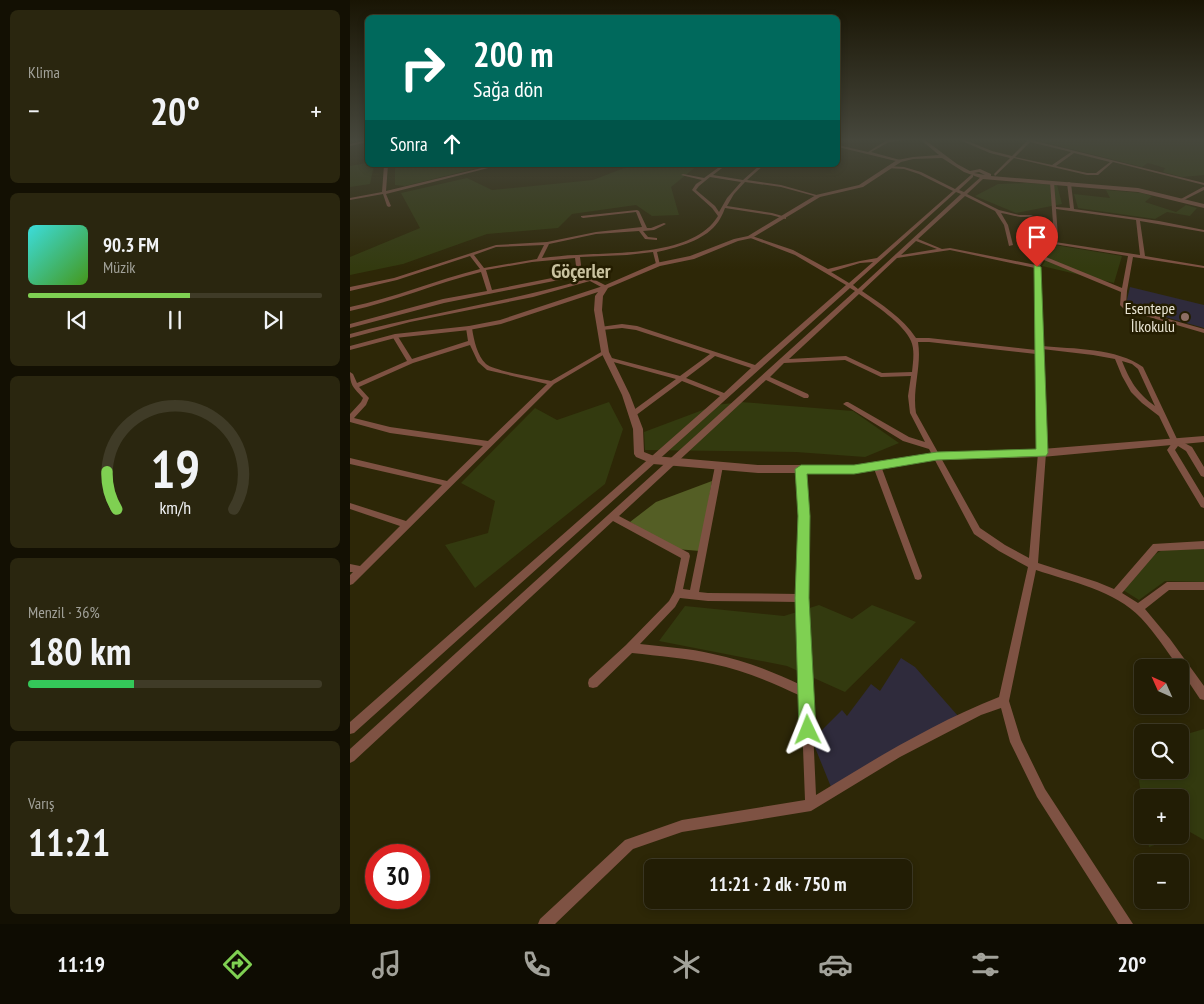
<!DOCTYPE html>
<html lang="tr">
<head>
<meta charset="utf-8">
<style>
  :root { --surface:#221d05; --page:#2a260f; --text:#f1f3f6; --muted:#a2a29a; --line:#3f3b27; --accent:#7fd052 }
  body { margin:0; font-family:"PT Sans Narrow",sans-serif; background:var(--page); color:var(--text); height:100vh; display:flex; flex-direction:column; font-size:19px; white-space:nowrap }
  * { box-sizing:border-box; margin:0 }
  p { font-size:16px; color:var(--muted) }
  .icon { flex:none; width:28px; height:28px; fill:none; stroke:currentColor; stroke-width:2; stroke-linecap:round; stroke-linejoin:round }
  .map { position:relative; flex:1; overflow:hidden }
  .details { display:flex; flex-direction:column; gap:10px; padding:10px; background:#131003; width:350px }
  .details>* { flex:none }
  .top-card { position:absolute; left:15px; top:15px; width:475px; height:152px; border-radius:8px; box-shadow:0 2px 8px #0003,0 0 0 1px var(--line); background:#00695c; color:#fff; overflow:hidden }
  .needle { width:32px; rotate:315deg }
  .buttons { position:absolute; left:784px; top:659px; display:grid; gap:10px }
  .buttons a { display:grid; place-items:center; width:55px; height:55px; border-radius:8px; background:var(--surface); box-shadow:0 2px 8px #0003,0 0 0 1px var(--line); font-size:25px }
  .speed { position:absolute; left:15px; top:844px; display:flex; gap:10px; font-size:25px; font-weight:700; text-align:center }
  .speed>* { display:grid; place-content:center; width:65px; height:65px; border-radius:50%; background:var(--surface); box-shadow:0 2px 8px #0003,0 0 0 1px var(--line); line-height:1 }
  .speed .limit { border:8px solid #d22; background:#fff; color:#111 }
  .pin { position:absolute; display:grid; place-items:center; width:42px; height:42px; color:#fff; margin:-51px -21px; border-radius:50% 50% 50% 0; rotate:-45deg; box-shadow:0 0 5px #0007 }
  .pin .icon { rotate:45deg }
  .me { position:absolute; width:55px; margin:-28px; rotate:358deg; stroke-linejoin:round; filter:drop-shadow(0 0 4px #0008) }
  .turn { display:flex; align-items:center; gap:18px; height:105px; padding:0 25px; font-size:22px }
  .turn .icon { width:65px; height:65px; stroke-width:2.5 }
  .turn b { display:block; font-size:35px; line-height:42px }
  .then { display:flex; align-items:center; height:48px; padding:0 25px; background:#0003; gap:10px; font-size:19px }
  .big { font-size:38px; font-weight:700; line-height:1.1 }
  .details .card { flex:1; display:flex; flex-direction:column; justify-content:center; gap:8px; min-width:0; padding:0 18px; border-radius:8px; background:var(--page) }
  .details .dial { align-items:center; gap:0 }
  .dial svg { height:130px; overflow:visible; fill:none; stroke:var(--line); stroke-width:7; stroke-linecap:round; text-anchor:middle }
  .dial text { fill:var(--text); stroke:none }
  .song { display:flex; align-items:center; gap:15px }
  .cover { width:60px; height:60px; border-radius:8px; background:linear-gradient(135deg,hsl(180 70% 55%),hsl(100 70% 35%)) }
  .played { height:5px; border-radius:2px; background:linear-gradient(90deg,var(--accent) 55%,var(--line) 55%) }
  .keys { display:flex; justify-content:space-around; direction:ltr }
  .heat { display:flex; justify-content:space-between; align-items:center; font-size:28px; direction:ltr }
  .charge { height:8px; border-radius:4px; background:linear-gradient(90deg,#34c759 36%,var(--line) 0) }
  .trip { position:absolute; left:294px; top:859px; width:268px; height:50px; border-radius:8px; background:var(--surface); box-shadow:0 2px 8px #0003,0 0 0 1px var(--line); font-weight:700; line-height:50px; text-align:center }
  .tab-bar { display:flex; height:80px; justify-content:space-around; align-items:center; background:#0e0c02; color:var(--muted) }
  .tab-bar .icon { width:35px; height:35px }
  .tab-bar .on { color:var(--accent) }
  .tab-bar b { font-size:22px; color:var(--text) }
  main { display:flex; flex:1; min-height:0 }
  .map>svg:first-child { display:block }
  .education { fill:#2f2b3c }
  .green { fill:#333a0f }
  .forest { fill:#545e25 }
  .lines { fill:none; stroke-linecap:round; stroke-linejoin:round }
  .minor { fill:#7e5243; fill-rule:evenodd }
  .tertiary { fill:#7e5243; fill-rule:evenodd }
  .route { fill:#7fd052; stroke:#538735 }
  .education-dot { fill:#8d6e63; stroke:#241d00; stroke-width:2 }
  .labels { text-anchor:middle; dominant-baseline:central; stroke-width:5; stroke-linejoin:round; paint-order:stroke }
  .far-poi-label { font-size:16px; fill:#e9e5d3; stroke:#241d00; text-anchor:end }
  .far-district-label { font-size:20px; font-weight:bold; fill:#c9c29f; stroke:#241d00 }
</style>
</head>
<body>
<main>
<section class="details">
<div class="card"><p>Klima</p>
<div class="heat"><a>−</a><b class="big">20°</b><a>+</a></div>
</div>
<div class="card">
<div class="song"><i class="cover"></i><div><b>90.3 FM</b><p>Müzik</p></div></div>
<div class="played"></div>
<div class="keys"><svg class="icon" aria-label="previous" viewBox="0 0 24 24"><path d="M18 5L8 12l10 7zM5 5v14"/></svg><svg class="icon" aria-label="pause" viewBox="0 0 24 24"><path d="M8 5v14M16 5v14"/></svg><svg class="icon" aria-label="next" viewBox="0 0 24 24"><path d="M6 5l10 7-10 7zM19 5v14"/></svg></div>
</div>
<div class="card dial"><svg viewBox="0 0 100 80">
<path d="M14 69A42 42 0 1 1 86 69"/>
<path d="M14 69A42 42 0 0 1 8 46" stroke="#7fd052"/>
<text x="50" y="56" font-size="32" font-weight="700">19</text>
<text x="50" y="72" font-size="11">km/h</text>
</svg></div>
<div class="card"><p>Menzil · 36%</p><b class="big">180 km</b><div class="charge"></div></div>
<div class="card"><p>Varış</p><b class="big">11:21</b></div>
</section>
<div class="map">
<svg width="854" height="924" viewBox="0 0 854 924">
  <rect width="100%" height="100%" fill="#2d2707"/>
  <path class="education" d="M780 287 854 305V328L780 307 776 304Z
    M551 658 565 667 608 716 481 787 462 740 492 710 497 716 521 684 530 691Z"/>
  <path class="green" d="M686 140H854V175L832 177 813 172 815 168 798 163 792 167Z
    M17 163 18 165H24L20 184 0 187V166Z
    M45 165H140L55 186 45 185Z
    M282 165H348L321 187 329 215 302 216 286 205 222 214 208 228 137 234 53 264 0 275V257L70 228 51 193 117 178 142 190 243 180Z
    M677 183 707 185 712 204 666 213 625 196 648 184Z
    M756 190 792 193 802 196 795 202 826 212 836 205 847 208 840 216 817 212 805 219 728 208 724 194 760 198Z
    M705 245 772 256 764 283 692 266Z
    M259 402 273 429 255 484 125 588 95 545 138 533 145 501 111 483 185 408 207 420Z
    M391 402 503 411 549 443 515 457 446 452 295 450 294 432 366 405Z
    M816 549H854V582L815 581 789 600 773 590C785 575 797 555 816 549Z
    M469 605 502 619 522 605 566 622 495 692 437 666 309 641 335 606 434 616Z
    M854 729V840L840 832 799 847 797 835H830V798H792V802L789 780 810 770H830V736Z"/>
  <path class="forest" d="M362 481 350 551 326 549 280 522 306 502Z"/>
  <g class="lines">
    <path class="minor" d="M18 140V142L0 146V144Z
      M537 140H556L539 142 521 152 550 160V162L488 147V145L518 152Z
      M612 140H615L642 151 662 156 677 141V140H681L854 183V185L763 162 748 175H737L664 158 645 176 644 174 660 158 640 153 612 141ZM680 142 721 152 702 165 665 157ZM724 153 760 162 746 173H737L706 166Z
      M34 165H38L36 191 144 165H150L36 194 41 206 39 207 37 206 33 194 0 200V198L32 192Z
      M372 165H376L363 175 393 180 410 165H414L397 180 431 185 470 196 468 197 431 187 395 182 384 194 377 206 422 213 436 217V219L421 215 375 208C372 216 369 222 363 228 349 242 325 248 307 252L310 265 306 264 303 252 277 255 230 257 232 273 241 278H245V280L257 286V288H253L240 281 183 297 60 322 0 338V334C78 313 159 302 236 279L229 276 94 303 0 328V324L93 299 137 291 131 272C87 283 45 301 0 311V307C44 298 86 280 130 269L120 256 47 280 0 291V287L44 278 146 245 197 242 246 232 292 227 286 212 233 218 231 217V216L287 210 289 211 297 228H301L314 223 316 224 304 230 293 231 298 237 307 238V240L295 239 289 231 246 234 199 244 192 258C203 257 215 255 227 255 267 252 344 256 368 216L362 208 342 190 346 184 352 180 331 175 333 174 354 178ZM360 177 391 182 377 198 369 212 365 206 346 190 349 186ZM194 245 187 259 134 268 124 255 146 247ZM225 258 227 273 142 290 136 270 182 262Z
      M538 166 554 167 571 172 605 189 621 175H623V177L609 190 614 192 632 176H634V178L617 194 649 210 669 215H681L683 216C673 219 662 215 651 213L658 225 663 245 659 246 654 225 645 211 615 196 568 239 592 249 600 248 686 265 690 258V257L692 256 704 237 700 182 702 181 704 182 706 207 720 208 717 183 719 182 721 183 724 209 809 221 854 230V232L790 221 795 256 854 266V268L783 257 777 291 776 305 779 308 854 329V333L775 310 770 305 771 292 694 260 689 267 692 346C723 349 767 348 793 367L827 439 842 447 854 467V477L851 476 836 451 828 446 825 450 854 498V508L851 507 817 450 822 443 809 416 792 403 781 392 772 376 765 359 743 355 692 349 696 453 688 563 747 582 764 589 803 544 854 541V549L808 551 772 593 788 603 817 582H854V590H819L795 609 820 639 854 686V700L850 699 830 669V668H829C817 651 805 633 791 618 765 590 721 582 686 570L659 701 671 740 695 789 783 924H768L687 797 660 742 651 708 631 715 550 757 461 811 332 832 283 849 205 924H188L190 919 275 840 332 820 455 800 451 696C423 683 394 670 363 664 336 658 309 656 282 653L247 687 243 688 239 687 238 683 239 679 276 645 319 601 324 592 331 558 263 521 4 761 0 763V749L505 291 500 288 4 733 0 734V722L370 396 332 381 285 416H281L280 414 281 412 326 379 256 360V358L258 357 330 376 360 354 286 330 272 328 252 330 249 328 250 327 272 324 287 326 405 365 496 285 445 255 398 237 402 236 443 250 478 269 510 261 527 258 603 191 569 174 554 169 537 168ZM606 192 611 194 508 289 503 285ZM706 209 786 220 790 255 705 242 708 237ZM566 241 587 249 551 255ZM704 244 778 256 772 288 696 257ZM600 250 685 268 686 350 579 338H566C553 318 531 304 512 291L547 258ZM523 262 499 283 481 272 510 263ZM509 294C524 304 554 324 561 341 565 350 563 362 562 372L532 373 496 356 439 359ZM568 342H579L686 354 688 453 679 558 655 545 630 528 566 413C562 389 572 366 568 342ZM365 356 401 368 374 393 336 378ZM495 360 531 377 561 376 558 396 560 413 575 442 559 437 498 402H496L493 404 553 441 579 449 624 534 649 551 678 567 649 697C585 722 525 759 466 795L457 598 458 516 454 467H448L447 469 450 516 448 594 358 593 349 592 373 466 372 464H366L365 466 340 590 333 589 340 556 339 553 269 516 416 380 454 398H458L459 396 458 394 420 377 434 363ZM772 361 782 364 788 369 805 406C787 393 780 381 772 361ZM330 598 358 601 448 602 451 685C423 672 394 660 363 654 339 648 315 647 290 644L325 607Z
      M853 187H854V190L832 201 829 200Z
      M119 326 122 328C124 341 127 355 136 364 144 371 189 378 201 381L253 351 255 350 258 352 204 384 3 584 0 585V575L3 572H0V564L10 566 50 526 0 509V503L56 521 92 485 0 464V458L97 481 133 446 40 433 0 422V414L11 402 13 398C4 388 0 386 0 372L3 374 7 383 57 361 42 336 43 335H47L62 359 118 341 116 328ZM120 345 128 362 137 370 197 384 138 441 40 427 4 418 16 405 19 398 9 387 63 363Z
      M527 463 530 464 531 466 572 576 571 579 568 580 565 579 564 576 523 466 524 464Z"/>
    <path class="tertiary" d="M571 140H575L607 164 620 171 630 169 641 174V176L788 188 854 204V208L788 192 633 179 614 172 592 158 563 159 551 162 513 187 470 197 402 238 388 241 344 259 310 266 258 288 253 296 252 310 259 352 280 395 293 429 294 452 304 456 408 465H505L587 452 692 449 854 436V442L692 457 587 460 505 473H408L303 464 286 457 284 454 283 429 272 395 251 352 244 310 245 296 248 292 151 324 119 330 45 338 0 350V346L45 334 119 326 150 320 183 309 253 286 306 263 340 256 384 239 398 236 466 195 509 185 547 160 563 157 589 155ZM629 172 635 175 624 173Z"/>
  </g>
  <linearGradient id="sky" x2="0" y2="1"><stop stop-color="#191504"/><stop offset="0.52" stop-color="#46473c"/><stop offset="1" stop-color="#46473c" stop-opacity="0"/></linearGradient>
  <rect width="854" height="269" fill="url(#sky)"/>
  <path class="route" d="M684 265 691 267 698 453 696 456 587 460 504 474H457L460 516 459 598 466 730 464 736 458 739 452 736 449 730 445 598 448 516 445 469 451 465H504L587 452 686 449Z"/>
  <circle class="education-dot" cx="835" cy="317" r="5"/>
  <g class="labels">
    <g class="far-poi-label">
      <text x="825" y="308">Esentepe<tspan x="825" dy="18">İlkokulu</tspan></text>
    </g>
    <g class="far-district-label">
      <text x="231" y="271">Göçerler</text>
    </g>
  </g>
</svg>
<div class="buttons">
<a><svg class="needle" viewBox="-14 -14 28 28"><path d="M0-13l5 13h-10z" fill="#e53935"/><path d="M0 13l5-13h-10z" fill="#a2a29a"/></svg></a>
<a><svg class="icon" aria-label="search" viewBox="0 0 24 24"><circle cx="10" cy="10" r="6"/><path d="M15 15l6 6"/></svg></a>
<a>+</a>
<a>−</a>
</div>
<div class="speed"><div class="limit">30</div></div>
<div class="pin" style="left:687px;top:267px;background:#d93025"><svg class="icon" aria-label="arrive" viewBox="0 0 24 24"><path d="M6 21V4h12l-3 4 3 4H6"/></svg></div>
<svg class="me" style="left:458px;top:730px" viewBox="-20 -20 40 40"><path d="M0-17L14 15 0 8-14 15z" fill="#7fd052" stroke="#fff" stroke-width="4"/></svg>
<div class="trip">11:21 · 2 dk · 750 m</div>
<div class="top-card">
<div class="turn"><svg class="icon" aria-label="right" viewBox="0 0 24 24"><path d="M7 20v-9h11M14 6l5 5-5 5"/></svg><div><b>200 m</b>Sağa dön</div></div>
<div class="then">Sonra<svg class="icon" aria-label="ahead" viewBox="0 0 24 24"><path d="M12 20V5M6 11l6-6 6 6"/></svg></div>
</div>
</div>
</main>
<nav class="tab-bar">
<b>11:19</b>
<svg class="icon on" aria-label="directions" viewBox="0 0 24 24"><path d="M12 3l9 9-9 9-9-9zM9 14v-3h6M13 9l2 2-2 2"/></svg>
<svg class="icon" aria-label="music" viewBox="0 0 24 24"><path d="M9 18V5l10-2v13"/><circle cx="6" cy="18" r="3"/><circle cx="16" cy="16" r="3"/></svg>
<svg class="icon" aria-label="phone" viewBox="0 0 24 24"><path d="M5 4h4l2 5-3 2q2 4 5 5l2-3 5 2v4C11 20 4 13 5 4z"/></svg>
<svg class="icon" aria-label="climate" viewBox="0 0 24 24"><path d="M12 3v18M4 7l16 10M4 17L20 7"/></svg>
<svg class="icon" aria-label="car" viewBox="0 0 24 24"><path d="M5 17H2v-5l4-1 3-4h7l3 4 3 1v5h-3M9 17h6M6 11h13"/><circle cx="7" cy="17" r="2"/><circle cx="17" cy="17" r="2"/></svg>
<svg class="icon" aria-label="filters" viewBox="0 0 24 24"><path d="M4 7h16M4 17h16"/><circle cx="9" cy="7" r="2"/><circle cx="15" cy="17" r="2"/></svg>
<b>20°</b>
</nav>
</body>
</html>
